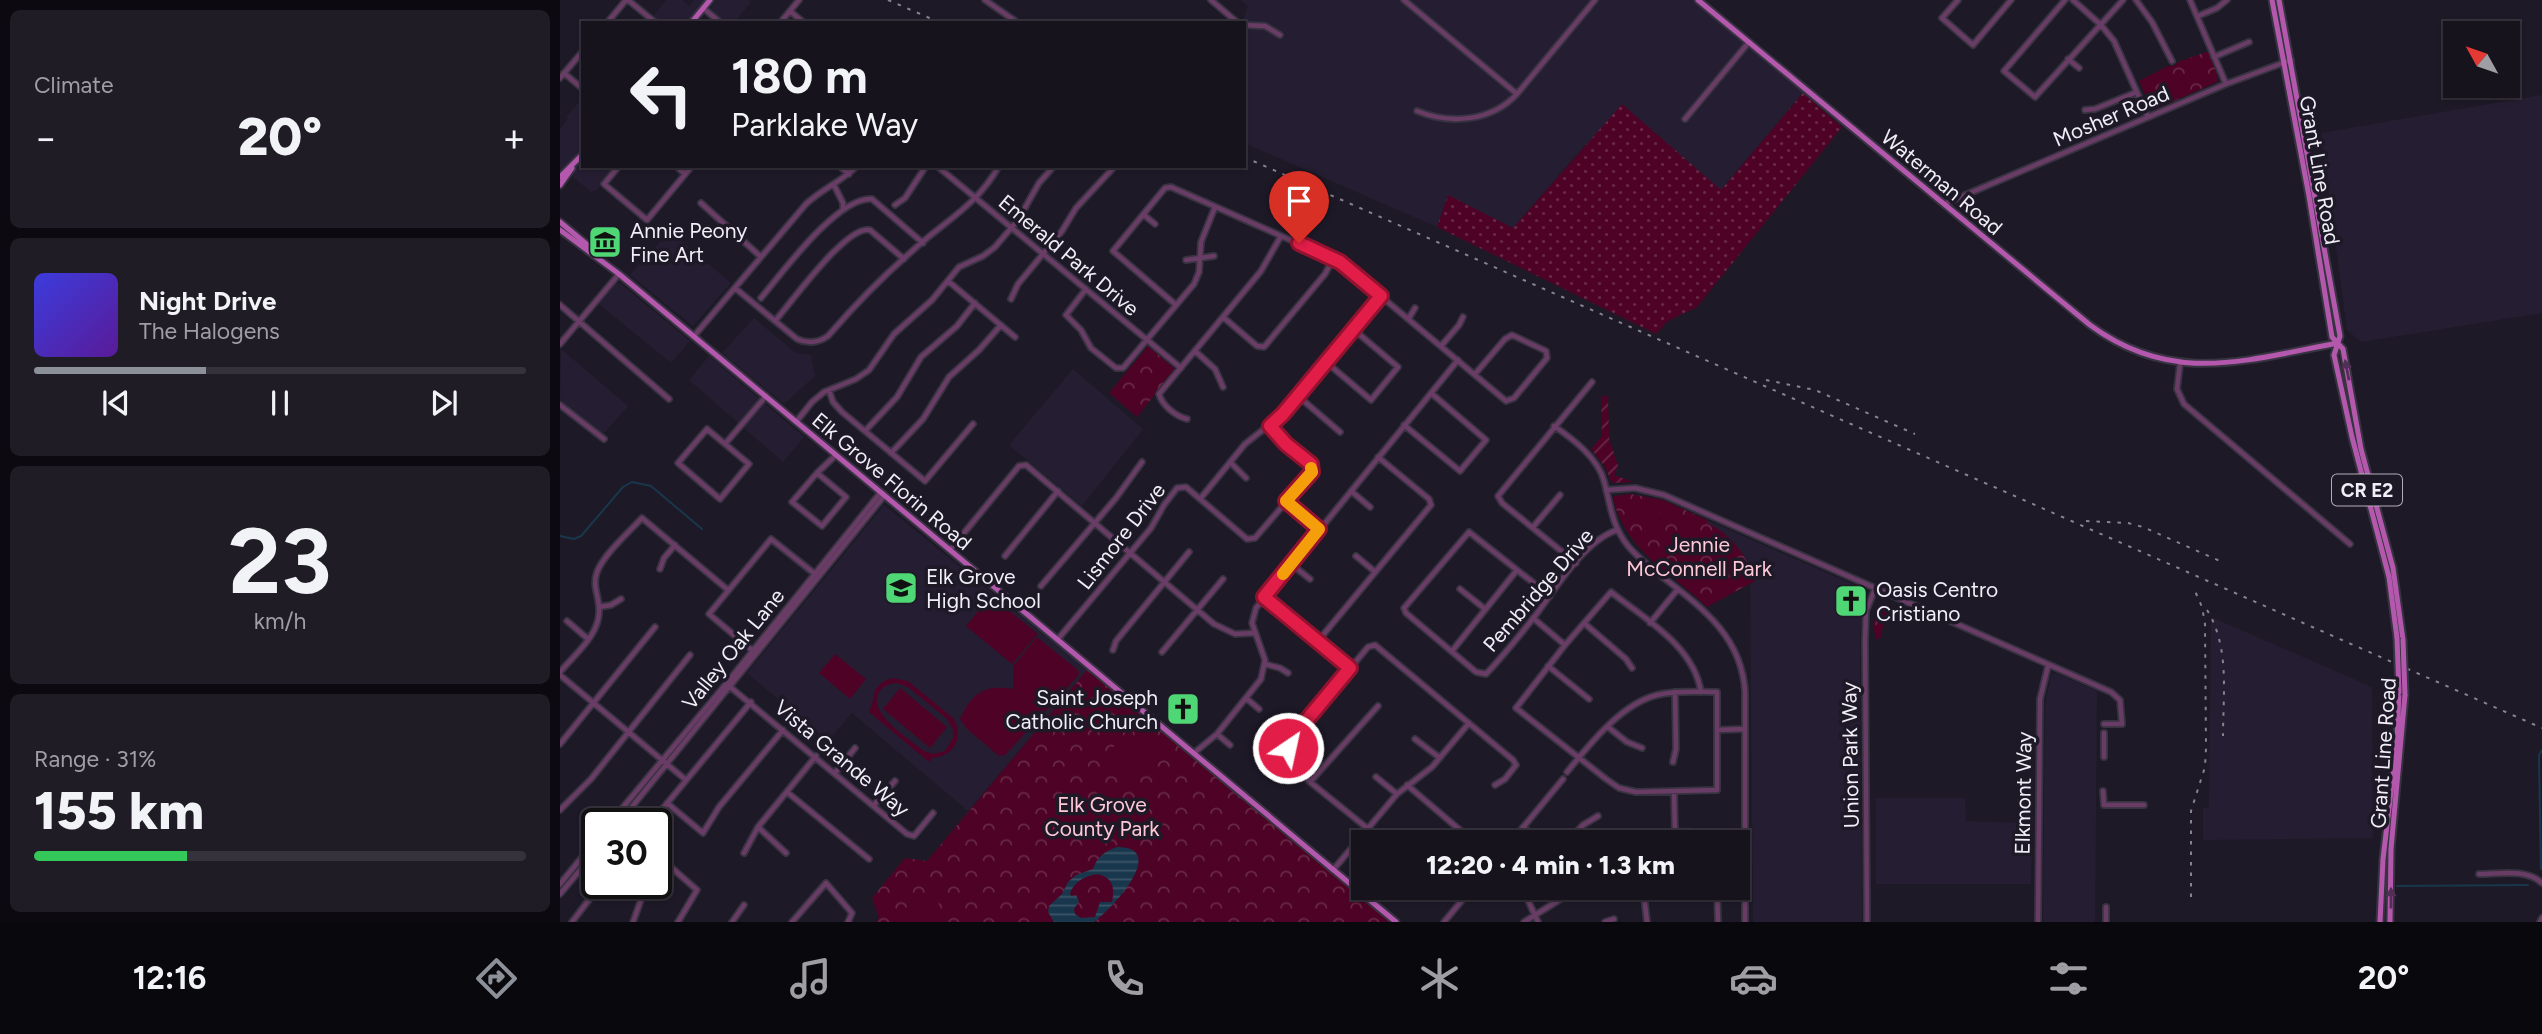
<!DOCTYPE html>
<html lang="en">
<head>
<meta charset="utf-8">
<style>
  :root { --surface:#16131d; --page:#1f1c26; --text:#f1f3f6; --muted:#9e9ea4; --line:#35323b; --accent:#8c9099 }
  body { margin:0; font-family:Figtree,sans-serif; background:var(--page); color:var(--text); height:100vh; display:flex; flex-direction:column; font-size:26px; white-space:nowrap }
  * { box-sizing:border-box; margin:0 }
  p { font-size:23px; color:var(--muted) }
  .icon { flex:none; width:38px; height:38px; fill:none; stroke:currentColor; stroke-width:2; stroke-linecap:round; stroke-linejoin:round }
  .map { position:relative; flex:1; overflow:hidden }
  .details { display:flex; flex-direction:column; gap:10px; padding:10px; background:#0c0a10; width:560px }
  .details>* { flex:none }
  .guide { position:absolute; left:21px; top:21px; width:665px; height:147px; border-radius:0px; box-shadow:0 2px 5px #0004,0 0 0 2px var(--line); background:#16131d; color:var(--text); overflow:hidden }
  .needle { width:46px; rotate:310deg }
  .tools { position:absolute; left:1883px; top:21px; display:grid; gap:14px }
  .tools a { display:grid; place-items:center; width:77px; height:77px; border-radius:0px; background:var(--surface); box-shadow:0 2px 5px #0004,0 0 0 2px var(--line); font-size:35px }
  .speed { position:absolute; left:21px; top:808px; display:flex; gap:14px; font-size:35px; font-weight:700; text-align:center }
  .speed>* { display:grid; place-content:center; width:91px; height:91px; border-radius:50%; background:var(--surface); box-shadow:0 2px 5px #0004,0 0 0 2px var(--line); line-height:1 }
  .speed .limit { border:4px solid #111; border-radius:10px; background:#fff; color:#111 }
  .pin { position:absolute; display:grid; place-items:center; width:60px; height:60px; color:#fff; margin:-72px -30px; border-radius:50% 50% 50% 0; rotate:-45deg; box-shadow:0 0 7px #0007 }
  .pin .icon { rotate:45deg }
  .me { position:absolute; width:77px; margin:-38px; rotate:34deg; stroke-linejoin:round; filter:drop-shadow(0 0 5px #0008) }
  .turn { display:flex; align-items:center; gap:24px; height:147px; padding:0 35px; font-size:32px }
  .turn .icon { width:91px; height:91px; stroke-width:2.5 }
  .turn b { display:block; font-size:49px; line-height:60px }
  .big { font-size:52px; font-weight:800; line-height:1.1 }
  .details .tile { flex:1; display:flex; flex-direction:column; justify-content:center; gap:10px; min-width:0; padding:0 24px; border-radius:10px; background:var(--page) }
  .details .dial { align-items:center; gap:0 }
  .dial b { font-size:91px; line-height:1 }
  .song { display:flex; align-items:center; gap:21px }
  .cover { width:84px; height:84px; border-radius:10px; background:linear-gradient(135deg,hsl(240 70% 55%),hsl(270 70% 35%)) }
  .played { height:7px; border-radius:4px; background:linear-gradient(90deg,var(--accent) 35%,var(--line) 35%) }
  .keys { display:flex; justify-content:space-around; direction:ltr }
  .heat { display:flex; justify-content:space-between; align-items:center; font-size:38px; direction:ltr }
  .charge { height:10px; border-radius:5px; background:linear-gradient(90deg,#34c759 31%,var(--line) 0) }
  .trip { position:absolute; left:791px; top:830px; width:399px; height:70px; border-radius:0px; background:var(--surface); box-shadow:0 2px 5px #0004,0 0 0 2px var(--line); font-weight:800; line-height:70px; text-align:center }
  .dock { display:flex; height:112px; justify-content:space-around; align-items:center; background:#09080c; color:var(--muted) }
  .dock .icon { width:49px; height:49px }
  .dock .current { color:var(--accent) }
  .dock b { font-size:32px; color:var(--text) }
  main { display:flex; flex:1; min-height:0 }
  .map>svg:first-child { display:block }
  .built { fill:#251e32 }
  .grass { fill:url(#grass-dots) }
  .park { fill:url(#park-crowns) }
  .garden { fill:url(#garden-furrows) }
  .pitch { fill:#4e0326; fill-rule:evenodd }
  .water { fill:url(#water-rules); fill-rule:evenodd }
  .lines { fill:none; stroke-linecap:round; stroke-linejoin:round }
  .stream { stroke:#19374c; stroke-width:2 }
  .minor-casing { stroke:#373340; stroke-width:8 }
  .major-casing { stroke:#373340; stroke-width:9 }
  .minor { stroke:#683c64; stroke-width:4.5 }
  .major { stroke:#b458ad; stroke-width:5 }
  .rail { stroke:#87838f; stroke-width:2; stroke-dasharray:3.5 7; stroke-linecap:butt }
  .major-bridge-casing { stroke:#373340; stroke-width:9; stroke-linecap:butt }
  .major-bridge { stroke:#b458ad; stroke-width:5 }
  .oneway { fill:#522f56 }
  .route-casing { stroke:#92132f; stroke-width:18 }
  .route { stroke:#e11d48; stroke-width:12 }
  .slow { stroke:#f59e0b; stroke-width:12 }
  .labels { text-anchor:middle; dominant-baseline:central; stroke-width:7; stroke-linejoin:round; paint-order:stroke }
  .shield { fill:#1e1927; stroke:#b2aeb9; stroke-width:2 }
  .shield-label { font-size:19px; font-weight:bold; fill:#f1eef8 }
  .street-label { font-size:21px; fill:#f1eef8; stroke:#1e1927 }
  .poi-label { font-size:21px; fill:#f1eef8; stroke:#1e1927; text-anchor:start }
  .park-label { font-size:21px; fill:#fec8d7; stroke:#1e1927 }
</style>
</head>
<body>
<main>
<section class="details">
<div class="tile"><p>Climate</p>
<div class="heat"><a>−</a><b class="big">20°</b><a>+</a></div>
</div>
<div class="tile">
<div class="song"><i class="cover"></i><div><b>Night Drive</b><p>The Halogens</p></div></div>
<div class="played"></div>
<div class="keys"><svg class="icon" aria-label="previous" viewBox="0 0 24 24"><path d="M18 5L8 12l10 7zM5 5v14"/></svg><svg class="icon" aria-label="pause" viewBox="0 0 24 24"><path d="M8 5v14M16 5v14"/></svg><svg class="icon" aria-label="next" viewBox="0 0 24 24"><path d="M6 5l10 7-10 7zM19 5v14"/></svg></div>
</div>
<div class="tile dial"><b>23</b><p>km/h</p></div>
<div class="tile"><p>Range · 31%</p><b class="big">155 km</b><div class="charge"></div></div>
</section>
<div class="map">
<svg width="1982" height="922" viewBox="0 0 1982 922">
  <defs>
    <pattern id="grass-dots" width="8" height="8" patternUnits="userSpaceOnUse" patternTransform="scale(1.75)"><rect width="8" height="8" fill="#4e0326"/><path d="M2 2h.1M6 6h.1" fill="none" stroke="#682846" stroke-width="1.8" stroke-linecap="round"/></pattern>
    <pattern id="park-crowns" width="20" height="18" patternUnits="userSpaceOnUse" patternTransform="scale(1.75)"><rect width="20" height="18" fill="#4e0326"/><path d="M2 6a3 3 0 1 1 6 0M12 15a3 3 0 1 1 6 0" fill="none" stroke="#682846"/></pattern>
    <pattern id="garden-furrows" width="10" height="10" patternUnits="userSpaceOnUse" patternTransform="scale(1.75)"><rect width="10" height="10" fill="#4e0326"/><path d="M-1 1l2-2M0 10L10 0M9 11l2-2" fill="none" stroke="#682846"/></pattern>
    <pattern id="water-rules" width="6" height="5" patternUnits="userSpaceOnUse" patternTransform="scale(1.75)"><rect width="6" height="5" fill="#19374c"/><path d="M0 2.5h6" fill="none" stroke="#3b5467"/></pattern>
  </defs>
  <rect width="100%" height="100%" fill="#1e1927"/>
  <path class="built" d="M106 0H122L129 6 134 0H145L127 23H88Z
    M156 0H189L191 2 174 23H164L149 11Z
    M681 0H1138L1246 89 1161 190 1024 146 953 228 888 196 877 227 684 143V23H682L688 6Z
    M1982 95V313L1801 342 1787 330 1761 133Z
    M23 98V148L0 175V129L8 119 6 117Z
    M23 158V166H56L37 190 31 192 13 177V173Z
    M110 231 171 283 133 326 70 275Z
    M56 283H60L130 341 111 363 39 304Z
    M194 318 236 353 251 355 255 376 224 404 162 353Z
    M1 349 68 406 45 432 39 434 0 403Z
    M149 356 244 437 223 462 129 380Z
    M513 369 583 429 522 506 449 445Z
    M324 505 527 670 408 811 292 713 268 741 187 673Z
    M1147 520 1306 590 1308 593 1302 614 1300 636 1302 922H1193L1190 584 1195 581 1186 558 1172 541 1147 523Z
    M1651 617 1812 687 1813 838 1643 840V808L1649 807Z
    M1496 673 1537 691 1535 922H1483L1485 706 1491 675Z
    M1316 798H1405L1406 821 1459 823 1460 831H1472L1471 884H1316Z"/>
  <path class="grass" d="M1243 93 1282 127 1137 307 1108 321 1096 334 877 227 888 195 953 228 1062 104 1161 190Z"/>
  <path class="park" d="M1649 51 1658 78 1657 82 1596 109 1591 108 1579 81 1608 66H1614L1618 62Z
    M588 346 615 369 577 417 549 393Z
    M1070 494 1103 500 1147 520V523C1172 535 1187 555 1195 581L1147 607C1110 571 1067 553 1053 499L1054 496Z
    M1319 604C1328 602 1333 610 1343 608L1339 620 1333 618 1331 614H1326L1320 639H1316L1313 625Z
    M527 670 575 710 577 708 830 922H316L319 918 312 898 345 858 367 861Z"/>
  <path class="garden" d="M1041 396H1048L1049 438 1058 466 1054 475 1073 482 1052 483 1045 467 1031 449 1042 436Z"/>
  <path class="pitch" d="M1078 515a11 11 0 1 1 22 0a11 11 0 1 1-22 0Z
    M431 596 478 634 452 664 406 626Z
    M477 637 518 670 519 675 445 755 439 756 407 729 400 719C412 693 424 684 453 689V666Z
    M275 654 306 679 290 699 259 673Z
    M332 678 348 681 393 718C405 737 394 757 372 758L369 762 309 712C317 696 309 686 332 678ZM336 683 348 687 387 719 393 729V738L385 751 373 754 364 751C350 740 309 714 318 694 322 686 328 684 336 683Z
    M340 688 387 727 370 748 323 709Z
    M558 737 594 738C596 763 578 778 554 777V742Z
    M368 895H378L380 922H339C342 907 354 899 368 895Z"/>
  <path class="water" d="M557 847C610 847 551 910 534 922H494L488 912 489 906 502 894 508 882 516 875 533 869C537 857 545 851 557 847ZM537 874C553 877 555 888 552 902H540L535 917 521 918 515 914 514 909 519 901 516 895 511 896 510 893C515 881 525 876 537 874Z"/>
  <g class="lines">
    <path class="stream" d="M0 536 14 539 21 536 63 487 72 482 91 486 142 529
      M1981 869 1979 755 1982 750
      M1837 886 1968 885"/>
    <defs>
      <path id="minor" d="M68 0 96 23
        M425 0 458 23
        M651 0 678 23
        M844 0 957 94
        M1398 0 1382 18 1413 45 1451 0
        M1505 0 1444 71 1475 97 1563 0
        M1513 0 1541 25 1554 41 1588 117
        M1576 0 1592 22 1612 61
        M1630 0 1666 84
        M143 8 161 23
        M230 11 244 23
        M1638 16 1657 8 1667 0
        M47 23 66 0
        M220 23 239 0
        M684 25 705 26 720 35
        M1654 57 1689 42
        M1508 59 1519 68
        M4 73 23 89
        M0 78 23 51
        M1525 110 1535 109 1577 92
        M857 111C891 125 932 121 957 94L1035 0
        M1125 119 1189 42
        M59 166 44 184 87 220 132 166
        M116 166 125 174
        M279 166 289 174
        M377 166 621 368
        M274 185 283 203V210
        M141 203 201 257
        M1384 204 1666 84 1731 60
        M335 205 345 198 366 166
        M584 215 595 224
        M626 260 654 256
        M388 281 455 337
        M175 288 237 339C248 344 258 343 268 336 294 306 321 278 351 252 383 222 416 207 439 166
        M526 289 506 315 521 330 531 348 556 368H563L634 284 639 272 641 242 655 207
        M201 298C222 273 278 196 312 199L363 243
        M451 299 458 284 502 231 516 208 555 166
        M0 305 109 399
        M616 305 553 251 605 188 611 187 780 262 946 401 954 398 987 358 986 351 952 335 945 339 915 374
        M663 317 697 346 704 347 765 274 773 259
        M849 318 855 308
        M215 321C231 303 287 224 310 230L344 259
        M134 336 246 204C262 189 281 182 297 166
        M0 344 59 274
        M881 346 899 325 903 317
        M635 351 655 369 663 387
        M766 362 811 400 838 367 793 329
        M1620 364 1617 389 1624 404 1790 544
        M269 390 273 402 282 412 365 481 413 424
        M738 396 780 432
        M0 405 44 439
        M627 419C615 416 602 405 599 394L701 271 721 236
        M236 422 252 402 264 392 296 379 309 370 334 334 372 300 399 267 423 256 435 247 458 220 479 183 494 166
        M844 425 900 471 926 440 871 393
        M994 426C1013 439 1038 458 1044 481 1051 506 1051 524 1068 546 1077 557 1089 566 1100 575 1141 607 1182 636 1185 692V922
        M147 429 189 464 160 499 118 463Z
        M305 431 337 397 361 357 397 326 415 303
        M165 444 206 396
        M331 453 363 419 389 377 419 350 441 325
        M670 462 686 478
        M257 473 286 497 262 526 232 502Z
        M257 473 276 455
        M1046 490 1075 488 1104 495 1551 692 1560 700 1562 724H1544
        M791 491 810 507
        M640 499 685 444 723 414 821 296
        M726 501 759 529
        M973 527 1000 495
        M390 550 459 466 466 465 654 624 675 634 694 633
        M445 556 498 491
        M796 556 814 571
        M1016 563 942 503 938 496 1032 382
        M731 564 750 579
        M100 569 104 558 115 545
        M481 586 556 498 582 462
        M900 589 925 609
        M990 596 909 532 844 608 846 613 916 672 926 674C943 656 960 635 975 616 996 588 1024 541 1057 530
        M704 597 790 668
        M39 607 51 605 61 599
        M973 618 1005 645
        M7 621 28 639
        M1024 623 1066 659 1072 668
        M1090 623 1118 589
        M498 639 591 528 604 505 617 488 626 487 687 539 695 538 752 472 751 465 719 438 710 426
        M758 641 871 505 869 499 818 457
        M553 650 556 641 629 552
        M193 651 149 614 211 539 255 574
        M892 651 957 570
        M602 652 663 579
        M705 664 720 668 728 673
        M988 666 1029 699
        M0 672C14 655 41 634 39 609 39 596 32 586 37 572 44 554 69 532 82 518L168 590
        M0 675 126 780
        M169 686 347 834 354 836 373 813
        M686 698 699 709
        M1048 727 1067 742 1082 748
        M1157 730 1184 729
        M1544 733V757
        M657 734 670 745
        M855 739 880 758
        M0 744 95 627
        M634 753 657 734 701 679 705 660 692 623 696 608 898 360
        M1113 762 1116 749 1115 692
        M1007 772C1030 744 1061 704 1097 695 1116 690 1138 692 1157 692V790L1076 792 1059 788 1046 779 956 708 1005 645 1051 592C1085 619 1134 646 1141 692
        M275 773 295 748
        M816 777 837 794
        M750 782 818 706
        M847 785 914 842
        M1543 791 1544 805H1584
        M227 792 309 859
        M1114 792 1115 833
        M107 803 143 833 159 807 223 730
        M314 805 335 781
        M0 810 31 779 130 655
        M49 824 166 684 321 492
        M58 824 324 496
        M90 824 191 702
        M198 827 226 853
        M963 827 981 842
        M807 828 750 782 731 762 727 753 730 743 741 727 808 647 815 645 953 760 956 765 945 779 935 785
        M894 842 902 832
        M951 842 1003 779
        M1007 842 1023 825 1038 816
        M1078 842 1081 834C1102 833 1140 828 1157 837L1158 842
        M184 853 198 827 256 756
        M96 854 137 890 118 922
        M773 870 837 794 872 767 909 723
        M1919 874C1940 874 1966 868 1982 883
        M0 884 37 839
        M66 884 82 897 73 922
        M1083 887 1087 922
        M1157 887 1158 922
        M0 894 37 850
        M966 896 978 922
        M1546 907V922
        M12 922 41 884
        M172 922 184 905
        M232 922 266 883 292 913 288 922
        M884 922 913 887
        M964 922 1020 887
        M1045 922 1054 919
        M1307 922 1305 641 1306 611 1315 589
        M1478 922 1480 699 1488 666
        M1980 922 1982 918"/>
      <path id="major" d="M1138 0 1530 325C1613 386 1686 360 1778 343
        M1712 0 1749 196 1772 337 1783 349 1801 449 1833 568 1843 640
        M1719 0 1780 336 1774 355 1792 437 1829 577 1837 638
        M131 23 150 0
        M0 177 23 154
        M0 185 12 168
        M0 222 30 247 34 254
        M0 230 59 274 836 922
        M1820 922 1823 859 1837 741 1839 692
        M1830 922 1831 849 1845 695"/>
    </defs>
    <use href="#minor" class="minor-casing"/>
    <use href="#major" class="major-casing"/>
    <use href="#minor" class="minor"/>
    <use href="#major" class="major"/>
    <path class="rail" d="M328 0 381 23
      M684 157 1982 728
      M1206 380 1255 390 1355 434
      M1526 521 1568 523 1583 527 1660 561
      M1647 610C1670 647 1663 695 1663 736
      M1631 897V811L1645 767 1646 748 1645 624 1642 607 1635 591"/>
    <defs>
      <path id="major-bridge" d="M1837 638 1839 692
        M1843 640 1845 695"/>
    </defs>
    <use href="#major-bridge" class="major-bridge-casing"/>
    <use href="#major-bridge" class="major-bridge"/>
  </g>
  <defs><path id="oneway-solid" d="M-6-.8H1V-3.2L6.5 0L1 3.2V.8H-6Z" transform="scale(1.75)"/></defs>
  <g class="oneway">
    <use href="#oneway-solid" transform="translate(1787 370) rotate(-101)"/>
    <use href="#oneway-solid" transform="translate(1831 898) rotate(-90)"/>
  </g>
  <g class="lines">
    <defs>
      <path id="route" d="M728 748 741 727 790 668 704 597 759 529 726 501 752 472 751 464 726 444 710 426 723 414 821 296 780 262 739 243"/>
    </defs>
    <use href="#route" class="route-casing"/>
    <use href="#route" class="route"/>
    <path class="slow" d="M723 574 759 529 726 501 752 472 751 468"/>
  </g>
  <defs>
    <symbol id="museum-square" viewBox="-11 -11 22 22"><rect x="-9" y="-9" width="18" height="18" rx="4" fill="#4fd675" stroke="#1e1927"/><path d="M0-6L6-3V-2H-6V-3ZM-5-1h2V3h-2ZM-1-1h2V3h-2ZM3-1h2V3H3ZM-6 4H6V6H-6Z" fill="#111"/></symbol>
    <symbol id="school-square" viewBox="-11 -11 22 22"><rect x="-9" y="-9" width="18" height="18" rx="4" fill="#4fd675" stroke="#1e1927"/><path d="M0-5L7-2L0 1L-7-2ZM-4 1L0 2.5L4 1V4Q0 6-4 4Z" fill="#111"/></symbol>
    <symbol id="church-square" viewBox="-11 -11 22 22"><rect x="-9" y="-9" width="18" height="18" rx="4" fill="#4fd675" stroke="#1e1927"/><path d="M-1.2-6h2.4v3.5h3.3v2.4h-3.3V6h-2.4V-.1h-3.3v-2.4h3.3Z" fill="#111"/></symbol>
  </defs>
  <g fill-rule="evenodd">
    <use href="#museum-square" x="26" y="223" width="38" height="38"/>
    <use href="#school-square" x="322" y="569" width="38" height="38"/>
    <use href="#church-square" x="1272" y="582" width="38" height="38"/>
    <use href="#church-square" x="604" y="690" width="38" height="38"/>
  </g>
  <g class="labels">
    <rect class="shield" x="1772" y="474.5" width="70" height="31" rx="5"/>
    <g class="shield-label">
      <text x="1807" y="490">CR E2</text>
    </g>
    <g class="street-label">
      <text transform="translate(1551 116) rotate(-23)">Mosher Road</text>
      <text transform="translate(1760 170) rotate(80)">Grant Line Road</text>
      <text transform="translate(1382 182) rotate(40)">Waterman Road</text>
      <text transform="translate(509 255) rotate(40)">Emerald Park Drive</text>
      <text transform="translate(332 481) rotate(40)">Elk Grove Florin Road</text>
      <text transform="translate(561 536) rotate(-52)">Lismore Drive</text>
      <text transform="translate(978 590) rotate(-49)">Pembridge Drive</text>
      <text transform="translate(173 649) rotate(-51)">Valley Oak Lane</text>
      <text transform="translate(1823 753) rotate(-86)">Grant Line Road</text>
      <text transform="translate(1290 755) rotate(-91)">Union Park Way</text>
      <text transform="translate(282 758) rotate(40)">Vista Grande Way</text>
      <text transform="translate(1463 793) rotate(-89)">Elkmont Way</text>
    </g>
    <g class="poi-label">
      <text x="70" y="230">Annie Peony<tspan x="70" dy="24">Fine Art</tspan></text>
      <text x="366" y="576">Elk Grove<tspan x="366" dy="24">High School</tspan></text>
      <text x="1316" y="589">Oasis Centro<tspan x="1316" dy="24">Cristiano</tspan></text>
      <text x="598" y="697" text-anchor="end">Saint Joseph<tspan x="598" dy="24">Catholic Church</tspan></text>
    </g>
    <g class="park-label">
      <text x="1139" y="544">Jennie<tspan x="1139" dy="24">McConnell Park</tspan></text>
      <text x="542" y="804">Elk Grove<tspan x="542" dy="24">County Park</tspan></text>
    </g>
  </g>
</svg>
<div class="tools">
<a><svg class="needle" viewBox="-14 -14 28 28"><path d="M0-13l5 13h-10z" fill="#e53935"/><path d="M0 13l5-13h-10z" fill="#9e9ea4"/></svg></a>
</div>
<div class="speed"><div class="limit">30</div></div>
<div class="pin" style="left:739px;top:243px;background:#d93025"><svg class="icon" aria-label="arrive" viewBox="0 0 24 24"><path d="M6 21V4h12l-3 4 3 4H6"/></svg></div>
<svg class="me" style="left:728px;top:748px" viewBox="-20 -20 40 40"><circle r="17" fill="#e11d48" stroke="#fff" stroke-width="3"/><path d="M0-11L8 9 0 5-8 9z" fill="#fff"/></svg>
<div class="trip">12:20 · 4 min · 1.3 km</div>
<div class="guide">
<div class="turn"><svg class="icon" aria-label="left" viewBox="0 0 24 24"><path d="M17 20v-9H6M10 6l-5 5 5 5"/></svg><div><b>180 m</b>Parklake Way</div></div>
</div>
</div>
</main>
<nav class="dock">
<b>12:16</b>
<svg class="icon current" aria-label="directions" viewBox="0 0 24 24"><path d="M12 3l9 9-9 9-9-9zM9 14v-3h6M13 9l2 2-2 2"/></svg>
<svg class="icon" aria-label="music" viewBox="0 0 24 24"><path d="M9 18V5l10-2v13"/><circle cx="6" cy="18" r="3"/><circle cx="16" cy="16" r="3"/></svg>
<svg class="icon" aria-label="phone" viewBox="0 0 24 24"><path d="M5 4h4l2 5-3 2q2 4 5 5l2-3 5 2v4C11 20 4 13 5 4z"/></svg>
<svg class="icon" aria-label="climate" viewBox="0 0 24 24"><path d="M12 3v18M4 7l16 10M4 17L20 7"/></svg>
<svg class="icon" aria-label="car" viewBox="0 0 24 24"><path d="M5 17H2v-5l4-1 3-4h7l3 4 3 1v5h-3M9 17h6M6 11h13"/><circle cx="7" cy="17" r="2"/><circle cx="17" cy="17" r="2"/></svg>
<svg class="icon" aria-label="filters" viewBox="0 0 24 24"><path d="M4 7h16M4 17h16"/><circle cx="9" cy="7" r="2"/><circle cx="15" cy="17" r="2"/></svg>
<b>20°</b>
</nav>
</body>
</html>
